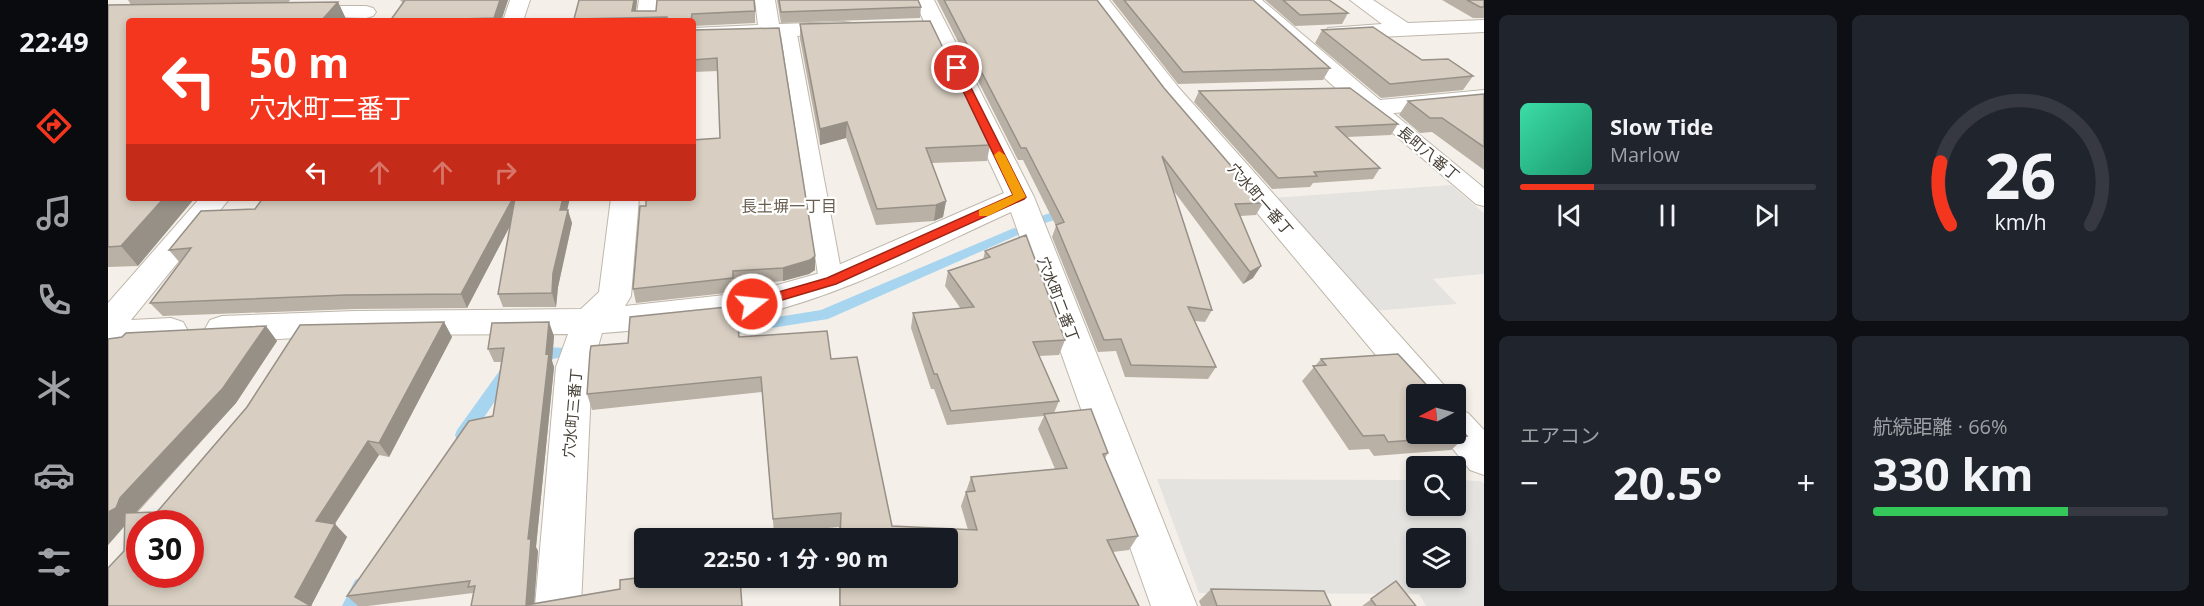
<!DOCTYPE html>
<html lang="ja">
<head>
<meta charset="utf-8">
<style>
  :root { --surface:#171b24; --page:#20242c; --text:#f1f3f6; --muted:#9ea1a6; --line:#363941; --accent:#f5361f }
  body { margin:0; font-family:"Open Sans","Noto Sans JP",sans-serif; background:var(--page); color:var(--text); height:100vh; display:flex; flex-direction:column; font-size:22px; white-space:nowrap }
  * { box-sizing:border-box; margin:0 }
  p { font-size:20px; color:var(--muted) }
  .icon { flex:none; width:33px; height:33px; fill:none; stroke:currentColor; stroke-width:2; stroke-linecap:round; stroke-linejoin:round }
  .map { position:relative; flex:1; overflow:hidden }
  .side { display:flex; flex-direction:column; gap:15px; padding:15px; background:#0d0f14; width:720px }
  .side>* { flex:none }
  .guide { position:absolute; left:18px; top:18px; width:570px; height:183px; border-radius:6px; box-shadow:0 3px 9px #0003; background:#f5361f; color:#fff; overflow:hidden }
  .needle { width:39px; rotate:264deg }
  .fabs { position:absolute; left:1298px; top:384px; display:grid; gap:12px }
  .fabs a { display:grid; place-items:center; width:60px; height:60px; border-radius:6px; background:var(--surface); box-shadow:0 3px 9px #0003; font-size:30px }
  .speed { position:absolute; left:18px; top:510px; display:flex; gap:12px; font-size:30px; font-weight:700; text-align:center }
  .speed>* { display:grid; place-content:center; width:78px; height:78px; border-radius:50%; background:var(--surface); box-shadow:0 3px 9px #0003; line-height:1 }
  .speed .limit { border:9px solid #d22; background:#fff; color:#111 }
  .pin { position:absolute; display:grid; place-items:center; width:51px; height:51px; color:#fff; margin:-26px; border:3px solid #fff; border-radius:50%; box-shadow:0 2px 6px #0007 }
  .me { position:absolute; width:66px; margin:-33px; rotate:74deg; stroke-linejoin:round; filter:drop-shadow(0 0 4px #0008) }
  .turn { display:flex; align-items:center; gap:21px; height:126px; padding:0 24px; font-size:27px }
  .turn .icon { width:78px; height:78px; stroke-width:2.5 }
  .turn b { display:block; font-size:42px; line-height:51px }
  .lanes { display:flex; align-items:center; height:57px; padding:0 24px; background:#0003; justify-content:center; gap:30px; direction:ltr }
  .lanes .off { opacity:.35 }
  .big { font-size:45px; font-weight:700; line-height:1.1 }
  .side .tile { flex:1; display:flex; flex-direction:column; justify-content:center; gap:9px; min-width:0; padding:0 21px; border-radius:9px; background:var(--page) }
  .side .dial { align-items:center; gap:0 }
  .dial svg { height:156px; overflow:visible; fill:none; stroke:var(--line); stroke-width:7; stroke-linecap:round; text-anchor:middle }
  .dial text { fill:var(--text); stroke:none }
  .song { display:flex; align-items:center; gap:18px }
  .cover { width:72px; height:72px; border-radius:9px; background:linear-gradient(135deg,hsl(160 70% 55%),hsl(160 70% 35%)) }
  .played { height:6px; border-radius:3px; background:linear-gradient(90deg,var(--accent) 25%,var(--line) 25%) }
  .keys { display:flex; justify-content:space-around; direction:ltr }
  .heat { display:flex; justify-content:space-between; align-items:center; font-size:33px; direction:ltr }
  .charge { height:9px; border-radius:4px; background:linear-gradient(90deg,#34c759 66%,var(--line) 0) }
  .side .tiles { flex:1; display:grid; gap:15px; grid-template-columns:repeat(2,1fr) }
  .trip { position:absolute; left:526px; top:528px; width:324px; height:60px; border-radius:6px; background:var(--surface); box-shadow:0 3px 9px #0003; font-weight:700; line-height:60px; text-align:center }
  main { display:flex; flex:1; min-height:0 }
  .tab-bar { display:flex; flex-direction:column; width:108px; justify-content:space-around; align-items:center; background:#090b0e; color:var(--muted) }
  .tab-bar .icon { width:42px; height:42px }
  .tab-bar .on { color:var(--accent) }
  .tab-bar b { font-size:27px; color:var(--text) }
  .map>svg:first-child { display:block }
  .parking { fill:#e5e3e0; fill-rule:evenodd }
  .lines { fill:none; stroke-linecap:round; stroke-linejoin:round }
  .stream { fill:#a7d4ef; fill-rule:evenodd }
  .lane-casing { stroke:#bfb7ab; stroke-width:2 }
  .street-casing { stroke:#bfb7ab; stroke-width:2 }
  .lane { fill:#fff; fill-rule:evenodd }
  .street { fill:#fff; fill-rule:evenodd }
  .wall { fill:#bab1a6 }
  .shaded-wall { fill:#979087 }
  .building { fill:#d8cec1; stroke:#979087; stroke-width:1.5; fill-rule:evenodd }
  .route { fill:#f5361f; stroke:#9f2314; stroke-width:1.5 }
  .slow { fill:#f59e0b }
  .labels { text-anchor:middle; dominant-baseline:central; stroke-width:4.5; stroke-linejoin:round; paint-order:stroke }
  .street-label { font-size:15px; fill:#474037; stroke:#fff }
  .neighbourhood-label { font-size:16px; fill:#6a5e4f; stroke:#fff }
</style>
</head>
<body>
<main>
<nav class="tab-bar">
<b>22:49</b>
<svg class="icon on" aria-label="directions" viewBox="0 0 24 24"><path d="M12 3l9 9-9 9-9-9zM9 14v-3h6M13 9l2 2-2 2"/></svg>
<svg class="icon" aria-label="music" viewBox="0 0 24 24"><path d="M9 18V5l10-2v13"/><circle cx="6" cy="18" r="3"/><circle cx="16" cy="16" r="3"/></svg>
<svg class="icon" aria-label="phone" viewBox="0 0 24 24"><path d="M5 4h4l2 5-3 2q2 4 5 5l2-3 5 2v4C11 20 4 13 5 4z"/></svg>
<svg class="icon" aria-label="climate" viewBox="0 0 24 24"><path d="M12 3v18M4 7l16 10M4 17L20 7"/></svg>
<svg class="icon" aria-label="car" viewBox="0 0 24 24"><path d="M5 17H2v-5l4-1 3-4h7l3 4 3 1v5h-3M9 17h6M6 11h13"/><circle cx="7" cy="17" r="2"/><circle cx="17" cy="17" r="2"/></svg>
<svg class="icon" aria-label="filters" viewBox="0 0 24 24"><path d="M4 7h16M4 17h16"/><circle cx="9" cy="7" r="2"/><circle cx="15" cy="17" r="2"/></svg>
</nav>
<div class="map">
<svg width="1376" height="606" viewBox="0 0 1376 606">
  <rect width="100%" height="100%" fill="#f4f0e9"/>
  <path class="parking" d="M1343 185 1376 213V274L1325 279 1349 304 1266 311 1164 198Z
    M1049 479 1308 480V506H1347V480L1373 481 1376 484V606H1318L1311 594 1091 593ZM1308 538H1347V578H1308Z"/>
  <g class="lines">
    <path class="stream" d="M961 207 965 208 967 211 965 214 937 223 931 219 933 216Z
      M906 228 910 229 912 232 910 235 720 319 614 336 609 335 607 331 609 327 614 326 713 310Z
      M437 347 458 348 460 352 458 356C448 359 439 359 429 363L424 361 422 357 424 353Z
      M400 364 405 366 407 370 405 374 361 440 355 442 349 440 347 435 349 430 395 366Z
      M254 577 261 580 263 586 253 606H234L247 580Z"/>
    <defs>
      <path id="lane" d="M680 24 688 29 735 281 732 287 723 290 714 287 711 281 672 29Z
        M1267 102 1274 104 1376 188V206L1368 204 1260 112 1257 108 1260 104Z"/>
      <path id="street" d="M402 0H422L415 21H395Z
        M531 0H551L548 21H528Z
        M647 0H667L671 24 736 22 744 23 747 28 744 33 736 34 585 40V28L650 25Z
        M806 0H826L926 197 1089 606H1043L903 212C819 250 735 296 644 316 598 326 542 329 494 333L484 367 473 606H427L448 367 460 334 247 335 114 342 102 338 97 329 102 320 114 316 247 311 473 309 491 292 503 198H531L523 296 517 306 644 292 712 273 896 193Z
        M980 0H1001L1071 88 1335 384 1340 394H1308V403L1053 98Z
        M1132 0H1154L1272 100 1376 90V104L1267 115 1258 113 1234 94Z
        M1242 0H1265L1300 23 1376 20V32L1228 39 1220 38 1217 33 1220 28 1274 24Z
        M191 6H258L265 8 268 12 265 16 258 18 184 16 181 12 184 8Z
        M92 198H122L23 320 63 318 75 322 80 331 75 340 63 344 0 347V303Z
        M1347 408 1360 413 1376 430V475L1362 470 1333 434H1347Z"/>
    </defs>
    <use href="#lane" class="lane-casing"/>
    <use href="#street" class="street-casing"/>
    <use href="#lane" class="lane"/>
    <use href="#street" class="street"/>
  </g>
  <path class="wall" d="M20 0H182L180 3 230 2 238 19 236 21H21L30 266 0 267V5H23Z
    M292 0H400L393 21H282L295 3Z
    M471 0H529L528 11H647V23L585 26V21H467L466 19Z
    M669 0H810L813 7 812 18 673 23Z
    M829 0H989L1056 88 1155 203 1148 215 1132 216 1145 278 1135 284 1065 190 1104 310 1097 322 1087 321 1108 367 1100 379 1017 377 1008 351 990 352 944 237 948 226 915 160H910Z
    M1004 0H1145L1222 68 1215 80 1070 84Z
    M1157 0H1221L1240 13 1234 24 1187 26Z
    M1334 0H1376V18H1365Z
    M692 24 882 145 879 161 824 163 838 201 835 217 826 221 768 225 738 138 712 145 692 39Z
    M671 28 707 256V270L701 274 675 281 626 285 627 292 528 303 525 289 538 206 612 138 610 71 585 72V30Z
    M1214 30 1314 60 1365 76 1355 90 1273 98 1207 43Z
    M1091 91 1290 124 1283 135 1239 137 1272 168 1265 179 1205 183 1202 187 1164 189 1086 102Z
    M1376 94V170L1324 132 1312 133 1291 115 1300 101Z
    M147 209 459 210 464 223 450 287 448 307H395L390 294 402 226 359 308 247 309 55 316 42 303 72 263 61 250Z
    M877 251 957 340 951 355 931 356 951 401 946 413 1000 453 997 458 1030 536 1021 550 1005 552 1031 606H731V578H840V538H731V527L666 533 654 392 484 410 479 394 631 337 723 359 784 526 860 530 853 506 863 477 947 469 930 429 936 416 839 425 826 389H823L803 328 805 313 853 309 837 286 840 271 875 260Z
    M336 322 344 337 281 457 271 455 227 524 239 537 203 606 16 551V527L0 545V339L158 326 169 341 128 403 29 513 49 512Z
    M446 336 444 361 446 367 428 547 430 551 426 604 635 606H363L365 593 260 606H250L239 596 385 416 393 362H386L380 349Z
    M1213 359 1359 436 1343 450 1266 456 1261 449 1241 450 1194 381Z
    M1288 581 1308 606H1254Z
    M1103 589 1223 606H1093L1091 601Z"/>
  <path class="shaded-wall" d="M392 0H400L393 21H387L386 18Z
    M526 0H529L527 18 524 11Z
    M230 2 238 19 236 21H213Z
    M739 122 738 138 712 145V129Z
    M56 198H87L30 266 13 246Z
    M405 198H411L413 205 359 308 353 294Z
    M455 198H462L456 224 452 210Z
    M838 201 835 217 826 221 828 205Z
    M460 210 464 223 450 287 448 307 444 293 445 273Z
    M707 256V270L701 274 675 281V268Z
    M1153 266 1145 278 1135 284 1142 272Z
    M336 322 344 337 281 457 271 443Z
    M441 322 446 336 444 361 446 367 428 547 430 551 426 606 418 605 420 539Z
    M158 326 169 341 128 403 29 511 25 521 18 524 0 545V512Z
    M260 441 271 455 220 534 208 521Z
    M227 524 239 537 203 606 187 597Z"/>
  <path class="building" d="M297 0H392L386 18 282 21Z
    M471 0H526L524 11H548L549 0H646L647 11 584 14 583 21H558L559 17 466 19Z
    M671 0H810L813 7 673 12Z
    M836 0H989L1056 88 1155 203 1127 204 1153 266 1142 272 1054 156 1104 310 1080 307 1108 367 1023 365 1013 339 996 340 948 225 956 222 918 148H913Z
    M1016 0H1145L1222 68 1075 72Z
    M1175 0H1221L1240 13 1192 15Z
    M1359 0H1376V7H1372Z
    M230 2 213 21H21V198H56L13 246 0 247V5Z
    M822 21 882 145 818 148 838 201 828 205 769 209 739 122 712 129 692 24Z
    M1265 27 1314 60 1340 59 1365 76 1282 84 1214 30Z
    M671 28 707 256 702 260 675 268 625 271V278L525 289 532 206H538V198H585V140L612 138 609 58 585 60V30Z
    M1242 88 1290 124 1228 127 1272 168 1206 172 1209 176 1170 178 1091 91Z
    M1376 94V147L1334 118H1322L1300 101Z
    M155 198H405L353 294 238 295 42 303 83 248 61 250 93 211 147 209Z
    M407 198H455L452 210H460L445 273 444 293 390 294Z
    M918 235 957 340 925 342 951 401 843 411 829 374H826L805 313 866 307 840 271 882 257 877 251Z
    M628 306 631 337 719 331 723 359 749 357 784 526 869 530 858 492 867 491 863 477 959 468 936 414 983 409 1000 453 995 454 1030 536 999 540 1031 606H732V578H840V538H732L733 513 665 519 653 377 479 394 482 352 483 346 520 343 522 317Z
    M336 322 271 443 260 441 208 521 227 524 187 597 203 606H0V568L16 551 17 513 49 512 139 407 192 325ZM32 524H82V574H32Z
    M441 322 438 354 441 353 420 539H423L418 605 512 589V580L537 577 632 578 634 606H363L367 586 360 587 362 581 239 596 361 421 385 416 396 348 380 349 384 323Z
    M158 326 115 388 12 498 8 508 0 512V339L14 337 18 333Z
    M1290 354 1327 394H1308V434H1347V420L1359 436 1280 442 1276 435 1255 436 1205 366 1218 365 1213 359Z
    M1288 581 1308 606H1268L1263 599Z
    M1103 589 1216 591 1223 606H1109Z"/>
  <path class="route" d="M845 66 853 68 918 197 916 199 728 284 644 309 639 308 637 304 639 301 719 278 905 195 844 68Z"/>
  <path class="slow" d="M891 151 897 155 918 197 880 216H871V210L905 195 886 155Z"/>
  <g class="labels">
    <g class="street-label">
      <text transform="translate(1321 153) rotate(40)">長町八番丁</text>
      <text transform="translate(1153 199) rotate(49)">穴水町一番丁</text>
      <text transform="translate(951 299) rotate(69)">穴水町二番丁</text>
      <text transform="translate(464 413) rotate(-85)">穴水町三番丁</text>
    </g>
    <g class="neighbourhood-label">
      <text x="681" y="206">長土塀一丁目</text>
    </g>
  </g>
</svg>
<div class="fabs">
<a><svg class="needle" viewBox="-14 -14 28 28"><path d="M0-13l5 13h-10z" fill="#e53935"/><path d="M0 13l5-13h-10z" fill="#9ea1a6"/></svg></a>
<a><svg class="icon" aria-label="search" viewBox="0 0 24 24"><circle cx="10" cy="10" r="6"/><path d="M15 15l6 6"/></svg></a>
<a><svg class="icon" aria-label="layers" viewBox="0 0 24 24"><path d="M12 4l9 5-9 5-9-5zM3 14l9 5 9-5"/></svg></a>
</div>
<div class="speed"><div class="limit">30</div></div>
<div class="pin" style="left:849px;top:68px;background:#d93025"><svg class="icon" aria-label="arrive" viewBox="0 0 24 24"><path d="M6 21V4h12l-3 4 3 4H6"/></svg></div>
<svg class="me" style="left:644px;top:304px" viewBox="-20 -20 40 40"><circle r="17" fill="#f5361f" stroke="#fff" stroke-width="3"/><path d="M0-11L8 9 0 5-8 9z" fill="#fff"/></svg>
<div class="trip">22:50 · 1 分 · 90 m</div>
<div class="guide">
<div class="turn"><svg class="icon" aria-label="left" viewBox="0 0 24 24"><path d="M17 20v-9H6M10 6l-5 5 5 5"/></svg><div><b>50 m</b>穴水町二番丁</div></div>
<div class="lanes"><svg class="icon" aria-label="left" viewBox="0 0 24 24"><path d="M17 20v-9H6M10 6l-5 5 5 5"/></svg><svg class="icon off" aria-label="ahead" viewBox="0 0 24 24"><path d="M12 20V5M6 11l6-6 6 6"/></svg><svg class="icon off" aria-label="ahead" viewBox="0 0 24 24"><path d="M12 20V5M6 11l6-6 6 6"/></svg><svg class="icon off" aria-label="right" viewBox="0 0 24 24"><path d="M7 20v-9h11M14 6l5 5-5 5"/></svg></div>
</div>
</div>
<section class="side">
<div class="tiles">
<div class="tile">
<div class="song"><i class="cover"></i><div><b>Slow Tide</b><p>Marlow</p></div></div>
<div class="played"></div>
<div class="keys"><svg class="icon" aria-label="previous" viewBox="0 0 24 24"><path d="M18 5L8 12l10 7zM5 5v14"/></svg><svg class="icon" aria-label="pause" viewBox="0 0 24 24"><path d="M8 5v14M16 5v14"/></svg><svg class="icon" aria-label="next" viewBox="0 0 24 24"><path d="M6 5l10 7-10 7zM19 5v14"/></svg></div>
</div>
<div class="tile dial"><svg viewBox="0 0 100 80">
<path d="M14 69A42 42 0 1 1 86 69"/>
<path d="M14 69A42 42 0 0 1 9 37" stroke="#f5361f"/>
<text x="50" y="56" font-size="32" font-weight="700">26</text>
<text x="50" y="72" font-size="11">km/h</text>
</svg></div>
<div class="tile"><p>エアコン</p>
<div class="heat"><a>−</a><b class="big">20.5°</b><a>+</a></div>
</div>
<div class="tile"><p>航続距離 · 66%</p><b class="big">330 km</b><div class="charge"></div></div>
</div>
</section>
</main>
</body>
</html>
